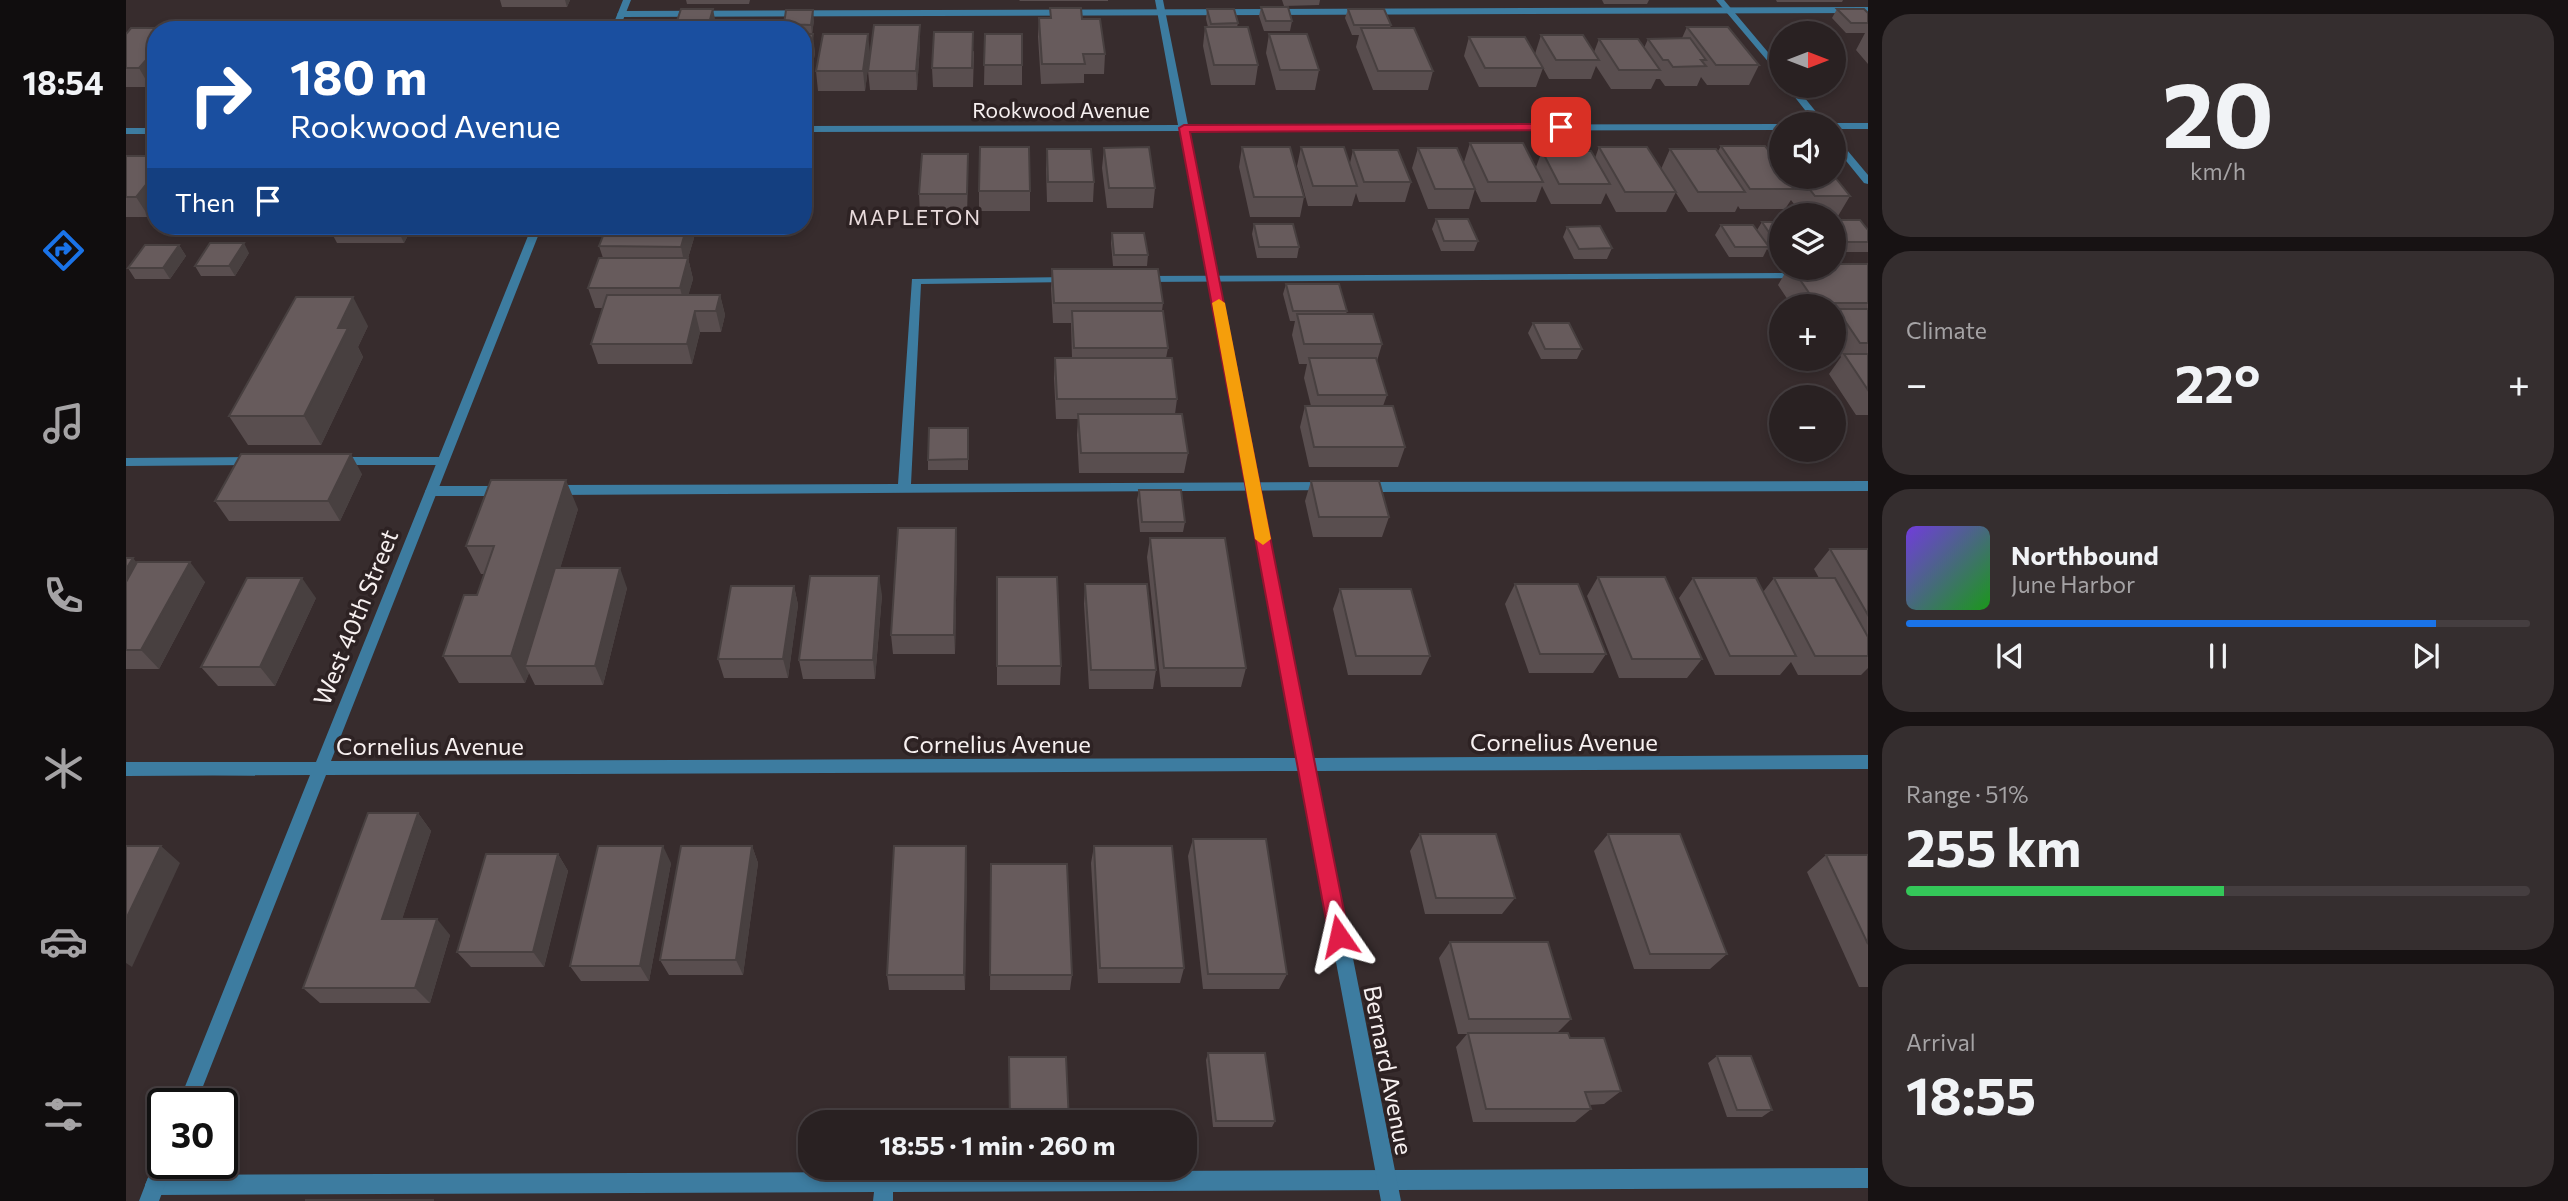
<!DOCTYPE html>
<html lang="en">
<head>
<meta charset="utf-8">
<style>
  :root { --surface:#292122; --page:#352e2f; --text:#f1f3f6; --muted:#a5a3a5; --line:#453e40; --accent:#1a73e8 }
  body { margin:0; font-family:Commissioner,sans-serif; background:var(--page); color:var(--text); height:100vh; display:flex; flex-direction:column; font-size:26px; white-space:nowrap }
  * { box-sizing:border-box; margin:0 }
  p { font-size:23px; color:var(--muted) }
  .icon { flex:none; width:38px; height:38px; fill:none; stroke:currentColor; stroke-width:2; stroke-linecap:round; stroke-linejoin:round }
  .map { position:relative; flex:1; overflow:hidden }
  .side { display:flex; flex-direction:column; gap:14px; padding:14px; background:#171213; width:700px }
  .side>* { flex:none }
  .guide { position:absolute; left:21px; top:21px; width:665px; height:214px; border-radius:28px; box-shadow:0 4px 10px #0003,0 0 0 2px var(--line); background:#1a4fa0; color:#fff; overflow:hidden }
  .needle { width:46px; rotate:90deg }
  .tools { position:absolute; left:1643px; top:21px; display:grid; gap:14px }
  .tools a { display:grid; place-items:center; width:77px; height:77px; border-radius:50%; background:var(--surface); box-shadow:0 4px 10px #0003,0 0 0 2px var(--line); font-size:35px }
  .speed { position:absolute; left:21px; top:1088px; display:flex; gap:14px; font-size:35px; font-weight:700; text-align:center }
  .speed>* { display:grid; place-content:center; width:91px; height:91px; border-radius:50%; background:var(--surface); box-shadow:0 4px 10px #0003,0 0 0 2px var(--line); line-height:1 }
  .speed .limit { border:4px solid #111; border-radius:10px; background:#fff; color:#111 }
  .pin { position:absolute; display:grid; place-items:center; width:60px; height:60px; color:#fff; margin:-30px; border-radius:14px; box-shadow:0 4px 10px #0006 }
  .me { position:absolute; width:77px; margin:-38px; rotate:349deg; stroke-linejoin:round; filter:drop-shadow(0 0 5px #0008) }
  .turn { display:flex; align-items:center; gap:24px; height:147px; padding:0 28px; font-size:32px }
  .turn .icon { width:91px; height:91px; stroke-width:2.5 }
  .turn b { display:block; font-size:49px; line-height:60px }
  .then { display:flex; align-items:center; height:66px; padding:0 28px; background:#0003; gap:14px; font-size:26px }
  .big { font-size:52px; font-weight:700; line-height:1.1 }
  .side .widget { flex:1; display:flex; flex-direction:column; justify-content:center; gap:10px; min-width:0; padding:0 24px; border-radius:28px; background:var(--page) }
  .side .dial { align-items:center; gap:0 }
  .dial b { font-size:91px; line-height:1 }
  .song { display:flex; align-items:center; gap:21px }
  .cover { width:84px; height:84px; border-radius:10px; background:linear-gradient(135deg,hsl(260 70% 55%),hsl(120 70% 35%)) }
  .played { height:7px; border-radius:4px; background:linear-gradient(90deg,var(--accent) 85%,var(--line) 85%) }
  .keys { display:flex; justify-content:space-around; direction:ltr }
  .heat { display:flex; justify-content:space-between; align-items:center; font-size:38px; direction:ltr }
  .charge { height:10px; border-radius:5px; background:linear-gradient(90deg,#34c759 51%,var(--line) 0) }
  .trip { position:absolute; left:672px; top:1110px; width:399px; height:70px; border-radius:28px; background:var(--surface); box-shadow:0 4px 10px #0003,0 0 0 2px var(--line); font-weight:700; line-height:70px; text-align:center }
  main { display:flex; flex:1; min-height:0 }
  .tabs { display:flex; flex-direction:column; width:126px; justify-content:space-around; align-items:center; background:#100d0e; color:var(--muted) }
  .tabs .icon { width:49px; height:49px }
  .tabs .on { color:var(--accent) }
  .tabs b { font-size:32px; color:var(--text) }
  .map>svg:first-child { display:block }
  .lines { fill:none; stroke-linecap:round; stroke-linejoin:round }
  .service { fill:#3d7ca0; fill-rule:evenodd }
  .minor { fill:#3d7ca0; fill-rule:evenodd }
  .wall { fill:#594e4f }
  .shaded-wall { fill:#484040 }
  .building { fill:#675b5c; stroke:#484040; stroke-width:2 }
  .route { fill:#e11d48; stroke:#92132f; stroke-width:2 }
  .slow { fill:#f59e0b }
  .labels { text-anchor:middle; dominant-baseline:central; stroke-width:7; stroke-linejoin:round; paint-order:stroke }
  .far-street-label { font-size:21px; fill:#f7f0f0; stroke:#2d2223 }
  .far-neighbourhood-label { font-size:21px; letter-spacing:2px; fill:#e9dbdc; stroke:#2d2223 }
  .street-label { font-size:24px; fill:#f7f0f0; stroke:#2d2223 }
</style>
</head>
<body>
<main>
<nav class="tabs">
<b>18:54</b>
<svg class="icon on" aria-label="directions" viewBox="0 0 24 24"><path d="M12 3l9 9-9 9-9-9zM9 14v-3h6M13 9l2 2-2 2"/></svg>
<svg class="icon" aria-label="music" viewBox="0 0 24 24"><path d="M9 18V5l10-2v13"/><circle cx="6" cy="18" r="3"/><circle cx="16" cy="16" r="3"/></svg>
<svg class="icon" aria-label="phone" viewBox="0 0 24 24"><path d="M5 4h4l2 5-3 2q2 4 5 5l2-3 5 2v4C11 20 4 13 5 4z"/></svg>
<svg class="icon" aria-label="climate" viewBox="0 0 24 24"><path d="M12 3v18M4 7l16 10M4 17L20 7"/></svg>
<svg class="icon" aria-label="car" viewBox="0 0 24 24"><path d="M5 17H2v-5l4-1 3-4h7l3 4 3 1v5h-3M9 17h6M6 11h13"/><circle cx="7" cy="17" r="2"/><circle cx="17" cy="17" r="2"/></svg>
<svg class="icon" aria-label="filters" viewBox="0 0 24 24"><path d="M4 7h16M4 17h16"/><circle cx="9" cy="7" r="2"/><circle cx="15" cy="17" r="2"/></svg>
</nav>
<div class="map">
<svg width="1742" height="1201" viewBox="0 0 1742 1201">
  <rect width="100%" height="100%" fill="#372c2d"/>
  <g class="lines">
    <path class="service" d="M1742 7V13L495 17 491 14 495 11Z
      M1674 273 1678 274V278L1015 282 1010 279 1015 276Z
      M943 277 947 278V282L795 284 785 484 1202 482 1208 487 1207 490 427 495 421 490 427 485 772 484 786 279Z
      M128 457 134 461 128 465 0 466V458Z
      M211 457H317L323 461 317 465H211L205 461Z
      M1742 481V491L1236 492 1230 487 1236 482Z
      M305 486H379L385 491 379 496H305L299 491Z
      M1742 1168V1188L767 1192V1201H747L748 1192 29 1195 22 1192 19 1185 22 1178 29 1175Z"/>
    <path class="minor" d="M497 0H505L493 30H485Z
      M1029 0H1037L1062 125 1656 124V130L1063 131 1187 758 1742 755V769L1190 771 1275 1201H1255L1174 771 200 775 70 1104H52L184 775 0 776V762H190L406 226H416L205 761 1172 758 1054 131 677 132V126L1052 125Z
      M1590 0H1598L1656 69V78Z
      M1660 86H1669L1700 124H1690Z
      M1708 123H1742V129H1708V124H1704Z
      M0 128H30V134H0Z
      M1708 137 1711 138 1742 175V184L1738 183 1708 146Z
      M37 1154V1164H47L33 1201H13L30 1157Z"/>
  </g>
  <path class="wall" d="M374 0H444L441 7H376Z
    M560 0H624L623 4H561Z
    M893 0H982V1H894Z
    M1156 0H1194L1193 5 1158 6Z
    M1476 0H1523L1521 4H1478Z
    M1650 0H1717L1716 2H1651Z
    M1135 7 1166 21 1164 31H1138L1133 16Z
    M924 8 956 19 979 54 978 74H958V83L915 84 912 37 913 18H924Z
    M1081 9 1112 23 1111 27 1132 65 1129 85H1085L1077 46 1079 27H1082L1080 19Z
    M1222 9 1265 25 1264 28 1307 71 1302 90H1247L1230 47 1233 35H1226L1219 18Z
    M1711 9 1742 13V64L1730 50 1739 33H1720L1706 18Z
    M688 20 686 34 689 53 682 91H677V30H641L658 24Z
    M1561 27 1633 65 1623 85H1581L1575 77 1571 86H1539L1534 79H1530L1525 89H1485L1470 66 1465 79H1423L1417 68 1410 87H1353L1338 56 1343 37 1409 54 1415 35 1468 52 1473 39 1518 48 1522 39 1556 38Z
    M5 28H100L101 30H30V80L24 87H0V34Z
    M859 34 896 65V85H858Z
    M1143 34 1193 70 1189 90H1150L1140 53Z
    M794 44 791 90H744L742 71Z
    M848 51 847 87H807L806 68Z
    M744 53 739 91H692L690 71Z
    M1646 141H1656V177H1708L1724 196 1712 216H1708V215H1676L1665 200 1659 209H1614L1612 206 1609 212H1562L1535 169 1544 149 1592 151 1595 146 1642 149Z
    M1344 143 1410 167 1416 151 1469 158 1473 147 1550 192 1540 212H1490L1480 193 1475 204H1425L1416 186 1410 202H1355L1349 189 1343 209H1302L1286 168 1292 148 1338 162Z
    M1116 147 1178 197 1174 217H1124L1113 167Z
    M1175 147 1224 163 1227 150 1285 182 1279 202H1233L1230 193 1226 206H1182L1171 166Z
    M978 148 1029 188 1027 208H981L976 168Z
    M921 149 968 182 967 202H921L920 169Z
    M0 156H30V216L27 211 23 217H0Z
    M842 174 841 214H794L793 194Z
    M853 191H904V211H853Z
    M1310 219 1352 241 1348 251H1315L1306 229Z
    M1708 220 1742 230V252H1712L1708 247Z
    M1636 222H1656V254H1645L1641 249 1637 257H1603L1589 235 1595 225 1631 230Z
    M1128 224 1173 247 1171 258H1131L1126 234Z
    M36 226H92L89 230H38Z
    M101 226H157L152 233H105Z
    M202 226H287L278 243H211Z
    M481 226H565L568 238 562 258 567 279 562 295H594L599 315 595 332H574L566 364H472L465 344 477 308H469L462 288 477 258 473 246Z
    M1441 227 1486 248 1481 259H1448L1437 237Z
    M986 233 1022 255 1021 266H987L985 243Z
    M53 245 60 256 44 279H9L2 268Z
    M123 253 109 276H75L69 266Z
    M1742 264V415H1730L1703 374 1715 357 1708 346V306H1666L1652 285 1662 268H1708Z
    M926 269 1037 303 1036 311 1042 348 1040 358 1051 399 1049 414 1062 453 1058 473H953L951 435 952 419H930L928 378 929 358H946L945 323H927L925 289Z
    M1160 284 1221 311 1220 314 1256 344 1251 361 1261 395 1257 406 1279 447 1272 467H1183L1174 427 1179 406H1185L1178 378 1181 364H1173L1166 335 1169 321H1164L1157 294Z
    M1407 323 1456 349 1451 359H1415L1402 333Z
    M242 326 232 347 237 357 195 445H122L103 416Z
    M842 428V470H802V460Z
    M236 474 214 521H103L89 501Z
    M1185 481 1263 517 1256 537H1187L1179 501Z
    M1013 490 1059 522 1057 532H1014L1011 500Z
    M452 509 434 568 501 588 477 685H409L403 673 399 683H333L317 656 351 595 358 574H355L340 546Z
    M830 528 831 548 829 654H767L765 635Z
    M1024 538 1120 668 1115 687H1035L1021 557Z
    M1704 549H1742V668L1735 675H1672L1665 662 1654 675H1589L1553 598 1567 578 1637 592 1648 578H1693L1688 569Z
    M0 558 11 563 79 582 33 669H0Z
    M871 577 935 666 934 685H871Z
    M1472 577 1576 659 1561 678H1493L1461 596Z
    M959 584 1030 670 1027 689H963L958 604Z
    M1389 584 1480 654 1467 673H1403L1379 604Z
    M668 586 672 605 662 678H598L592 659Z
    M1214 589 1304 656 1295 675H1222L1207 609Z
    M756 595 749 679H677L673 660Z
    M190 598 149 686H92L75 667Z
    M292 813 305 831 276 919 324 935 304 1003H194L177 988Z
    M1294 834 1389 898 1376 914H1299L1284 851Z
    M1482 834 1601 954 1584 969H1508L1468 851Z
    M1067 839 1161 974 1153 989H1077L1062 856Z
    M626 846 632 863 617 975H543L534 960Z
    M968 846 1058 968 1054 983H972L965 863Z
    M432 854 442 871 418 967H345L331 952Z
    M1700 855H1742V987H1733L1681 872Z
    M545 863 523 981H455L444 966Z
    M841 863 839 990H763L761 975Z
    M865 864 946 975 944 990H864Z
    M1324 942 1445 1019 1431 1033 1444 1038 1495 1091 1478 1104 1463 1105 1465 1109 1449 1122H1347L1330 1047 1341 1034H1332L1313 958Z
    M1082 1053 1149 1121 1146 1127H1087L1080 1060Z
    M1591 1056 1646 1110 1636 1117H1601L1582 1063Z"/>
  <path class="shaded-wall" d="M439 0H444L441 7Z
    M587 9 589 19 585 30H581Z
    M687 10 688 20 686 35 685 25Z
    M432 21 435 30H428Z
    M794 25V44L791 90 790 71Z
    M687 34 689 53 682 91 680 71Z
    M742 34 744 53 739 91 737 71Z
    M30 49V80L24 87 13 68Z
    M842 154V174L841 214V194Z
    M30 172V208L26 209 27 211 23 217 10 197Z
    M149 226H157L152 233Z
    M270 226H287L278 243Z
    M558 226H565L568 238 562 258 567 279 559 308 554 288 559 267 555 247Z
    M118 243 123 253 109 276 103 266Z
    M53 245 60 256 44 279 37 268Z
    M594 295 599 315 595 332 590 311Z
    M227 297 242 326 232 347 237 357 195 445 178 416 212 328Z
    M569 311 574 332 566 364 561 344Z
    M225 454 236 474 214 521 202 501Z
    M440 480 452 509 405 666H399L403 673 399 683 385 656Z
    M830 528 831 548 829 654 828 635Z
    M7 558 24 578 0 618V569Z
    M64 562 79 582 33 669 15 650Z
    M494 568 501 588 477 685 469 666Z
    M753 576 756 595 749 679 747 660Z
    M176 578 190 598 149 686 134 667Z
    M668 586 672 605 662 678 657 659Z
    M292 813 305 831 271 935 256 919Z
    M35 846 54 863 6 967 0 963V919Z
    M537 846 545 863 523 981 514 966Z
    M626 846 632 863 617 975 610 960Z
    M840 846 841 863 839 990 838 975Z
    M432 854 442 871 418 967 407 952Z
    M311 919 324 935 304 1003 289 988Z"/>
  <path class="building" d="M1135 7H1162L1166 21H1140Z
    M924 8H955L956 19H974L979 54H957L959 64H916L913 18H925Z
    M555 9H587L581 30H548Z
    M1081 9H1108L1112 23 1085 24Z
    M1222 9H1258L1265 25H1228Z
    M1711 9H1738L1742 13V23H1725Z
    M660 10H687L685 25 658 24Z
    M378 21H432L428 30H374Z
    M642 24H669L667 30H641Z
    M748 25H794L790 71H742Z
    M1079 27H1122L1132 65H1088Z
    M1561 27H1602L1633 65H1590Z
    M5 28H100L99 30H30V49L13 68H0V34Z
    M1235 28H1288L1307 71H1252Z
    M162 29H199L161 30Z
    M808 32H847L846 68H806Z
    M677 34H687L680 71H677Z
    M697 34H742L737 71H690Z
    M859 34H896V65H858Z
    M1143 34H1181L1193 70H1154Z
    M1415 35H1457L1473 60H1430Z
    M1343 37H1399L1417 68H1359Z
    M1564 38 1580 60H1575L1580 66 1547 67 1542 60H1537L1522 39Z
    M1473 39H1512L1534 70H1493Z
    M1646 141H1656V153Z
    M1344 143H1397L1417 182H1362Z
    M1595 146H1639L1656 168V177H1662L1671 189H1624Z
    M854 147H903L904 191H853Z
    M1023 147 1029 188H983L978 148Z
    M1116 147H1164L1178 197H1128Z
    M1175 147H1218L1231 186H1187Z
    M1473 147H1521L1550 192H1499Z
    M1292 148H1331L1349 189H1309Z
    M921 149H965L968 182H922Z
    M1544 149H1590L1619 192H1572Z
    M1227 150H1272L1285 182H1238Z
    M1416 151H1465L1484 184H1433Z
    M796 154H842L841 194H793Z
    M0 156H30V172L10 197H0Z
    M1708 176 1724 196H1689L1674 177Z
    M1310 219H1342L1352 241H1318Z
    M1708 220H1734L1742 230V242H1718L1708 228Z
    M1636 222H1656V244H1651Z
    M1128 224H1167L1173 247H1133Z
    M1595 225H1627L1643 247H1609Z
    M481 226H561L555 247 473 246Z
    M1474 226 1486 248 1453 249 1441 227Z
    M986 233H1018L1022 255H988Z
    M84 243H118L103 266H69Z
    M19 245H53L37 268H2Z
    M473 258H562L554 288H462Z
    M1708 264H1742V303H1690L1666 268H1708Z
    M926 269H1032L1037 303H928Z
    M1160 284H1213L1221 311H1167Z
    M481 295H594L590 311H569L561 344H465Z
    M170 297H227L212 328H222L178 416H103Z
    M1711 309H1742V343H1734Z
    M946 311H1037L1042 348H948Z
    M1171 314H1247L1256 344H1178Z
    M1407 323H1443L1456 349H1419Z
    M1718 354H1742V390Z
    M929 358H1046L1051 399H931Z
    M1183 358H1250L1261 395H1192Z
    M1179 406H1267L1279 447H1188Z
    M952 414H1056L1062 453H955Z
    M803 428H842V459L802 460Z
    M115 454H225L202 501H89Z
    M365 480H440L385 656H317L338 595H351L368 546H340Z
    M1185 481H1253L1263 517H1193Z
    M1013 490H1055L1059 522H1016Z
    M772 528H830L828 635H765Z
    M1024 538H1099L1120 668H1038Z
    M1704 549H1742V615Z
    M0 558H7L0 569Z
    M11 562H64L15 650H0V582Z
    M429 568H494L469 666H399Z
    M684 576H753L747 660H673Z
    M871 577H931L935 666H871Z
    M1472 577H1539L1576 659H1506Z
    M121 578H176L134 667H75Z
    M1567 578H1630L1670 656H1604Z
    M1648 578H1709L1742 637V656H1689Z
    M959 584H1021L1030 670H965Z
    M1389 584H1452L1480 654H1414Z
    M605 586H668L657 659H592Z
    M1214 589H1285L1304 656H1230Z
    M242 813H292L256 919H311L289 988H177Z
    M1294 834H1370L1389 898H1310Z
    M1482 834H1554L1601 954H1524Z
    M1067 839H1140L1161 974H1082Z
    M0 846H35L0 919Z
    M472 846H537L514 966H444Z
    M555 846H626L610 960H534Z
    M768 846H840L838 975H761Z
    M968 846H1046L1058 968H974Z
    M360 854H432L407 952H331Z
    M1700 855H1742V944Z
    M865 864H941L946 975H864Z
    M1324 942H1422L1445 1019H1343Z
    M1342 1033H1442L1444 1038H1478L1495 1091 1459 1092 1465 1109H1360Z
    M1082 1053H1139L1149 1121H1090Z
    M1591 1056H1625L1646 1110H1611Z
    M883 1057H940L943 1122H884Z
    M180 1200H307V1201H180Z"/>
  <path class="route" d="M1435 124 1439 125V130L1064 132 1223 936 1220 942 1213 945 1206 942 1203 936 1053 128 1058 125Z"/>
  <path class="slow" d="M1093 299 1099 303 1145 539 1137 545 1129 539 1086 303Z"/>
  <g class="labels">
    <g class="far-street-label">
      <text x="935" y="109">Rookwood Avenue</text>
    </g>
    <g class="far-neighbourhood-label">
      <text x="789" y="216">MAPLETON</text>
    </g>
    <g class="street-label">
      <text transform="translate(229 617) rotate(-68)">West 40th Street</text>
      <text x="1438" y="741">Cornelius Avenue</text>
      <text x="871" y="743">Cornelius Avenue</text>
      <text x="304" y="745">Cornelius Avenue</text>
      <text transform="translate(1263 1070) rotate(79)">Bernard Avenue</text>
    </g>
  </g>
</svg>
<div class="tools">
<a><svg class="needle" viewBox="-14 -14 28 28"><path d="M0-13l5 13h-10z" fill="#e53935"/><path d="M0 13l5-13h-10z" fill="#a5a3a5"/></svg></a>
<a><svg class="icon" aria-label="sound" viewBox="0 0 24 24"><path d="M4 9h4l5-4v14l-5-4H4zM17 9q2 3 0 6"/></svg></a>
<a><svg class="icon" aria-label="layers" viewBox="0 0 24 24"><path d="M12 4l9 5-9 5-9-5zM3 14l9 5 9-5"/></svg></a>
<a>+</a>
<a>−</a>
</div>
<div class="speed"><div class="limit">30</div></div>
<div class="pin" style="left:1435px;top:127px;background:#d93025"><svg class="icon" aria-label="arrive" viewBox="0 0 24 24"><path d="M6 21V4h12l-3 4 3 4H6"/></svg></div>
<svg class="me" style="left:1213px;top:936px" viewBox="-20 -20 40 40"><path d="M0-17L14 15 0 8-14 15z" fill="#e11d48" stroke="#fff" stroke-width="4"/></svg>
<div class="trip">18:55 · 1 min · 260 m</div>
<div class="guide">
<div class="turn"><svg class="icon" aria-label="right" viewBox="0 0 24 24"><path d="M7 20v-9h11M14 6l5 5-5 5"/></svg><div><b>180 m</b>Rookwood Avenue</div></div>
<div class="then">Then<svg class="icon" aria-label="arrive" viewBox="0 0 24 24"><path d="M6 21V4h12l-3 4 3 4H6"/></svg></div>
</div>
</div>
<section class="side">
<div class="widget dial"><b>20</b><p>km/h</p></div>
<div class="widget"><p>Climate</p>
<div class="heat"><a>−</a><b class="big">22°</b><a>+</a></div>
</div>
<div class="widget">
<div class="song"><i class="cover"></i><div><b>Northbound</b><p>June Harbor</p></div></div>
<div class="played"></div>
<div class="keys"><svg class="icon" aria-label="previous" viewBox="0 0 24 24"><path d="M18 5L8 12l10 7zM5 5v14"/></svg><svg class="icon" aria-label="pause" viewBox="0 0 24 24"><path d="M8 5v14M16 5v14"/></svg><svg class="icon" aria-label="next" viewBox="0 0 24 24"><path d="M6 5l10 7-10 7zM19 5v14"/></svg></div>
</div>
<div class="widget"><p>Range · 51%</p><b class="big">255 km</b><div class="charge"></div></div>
<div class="widget"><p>Arrival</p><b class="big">18:55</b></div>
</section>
</main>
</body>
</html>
